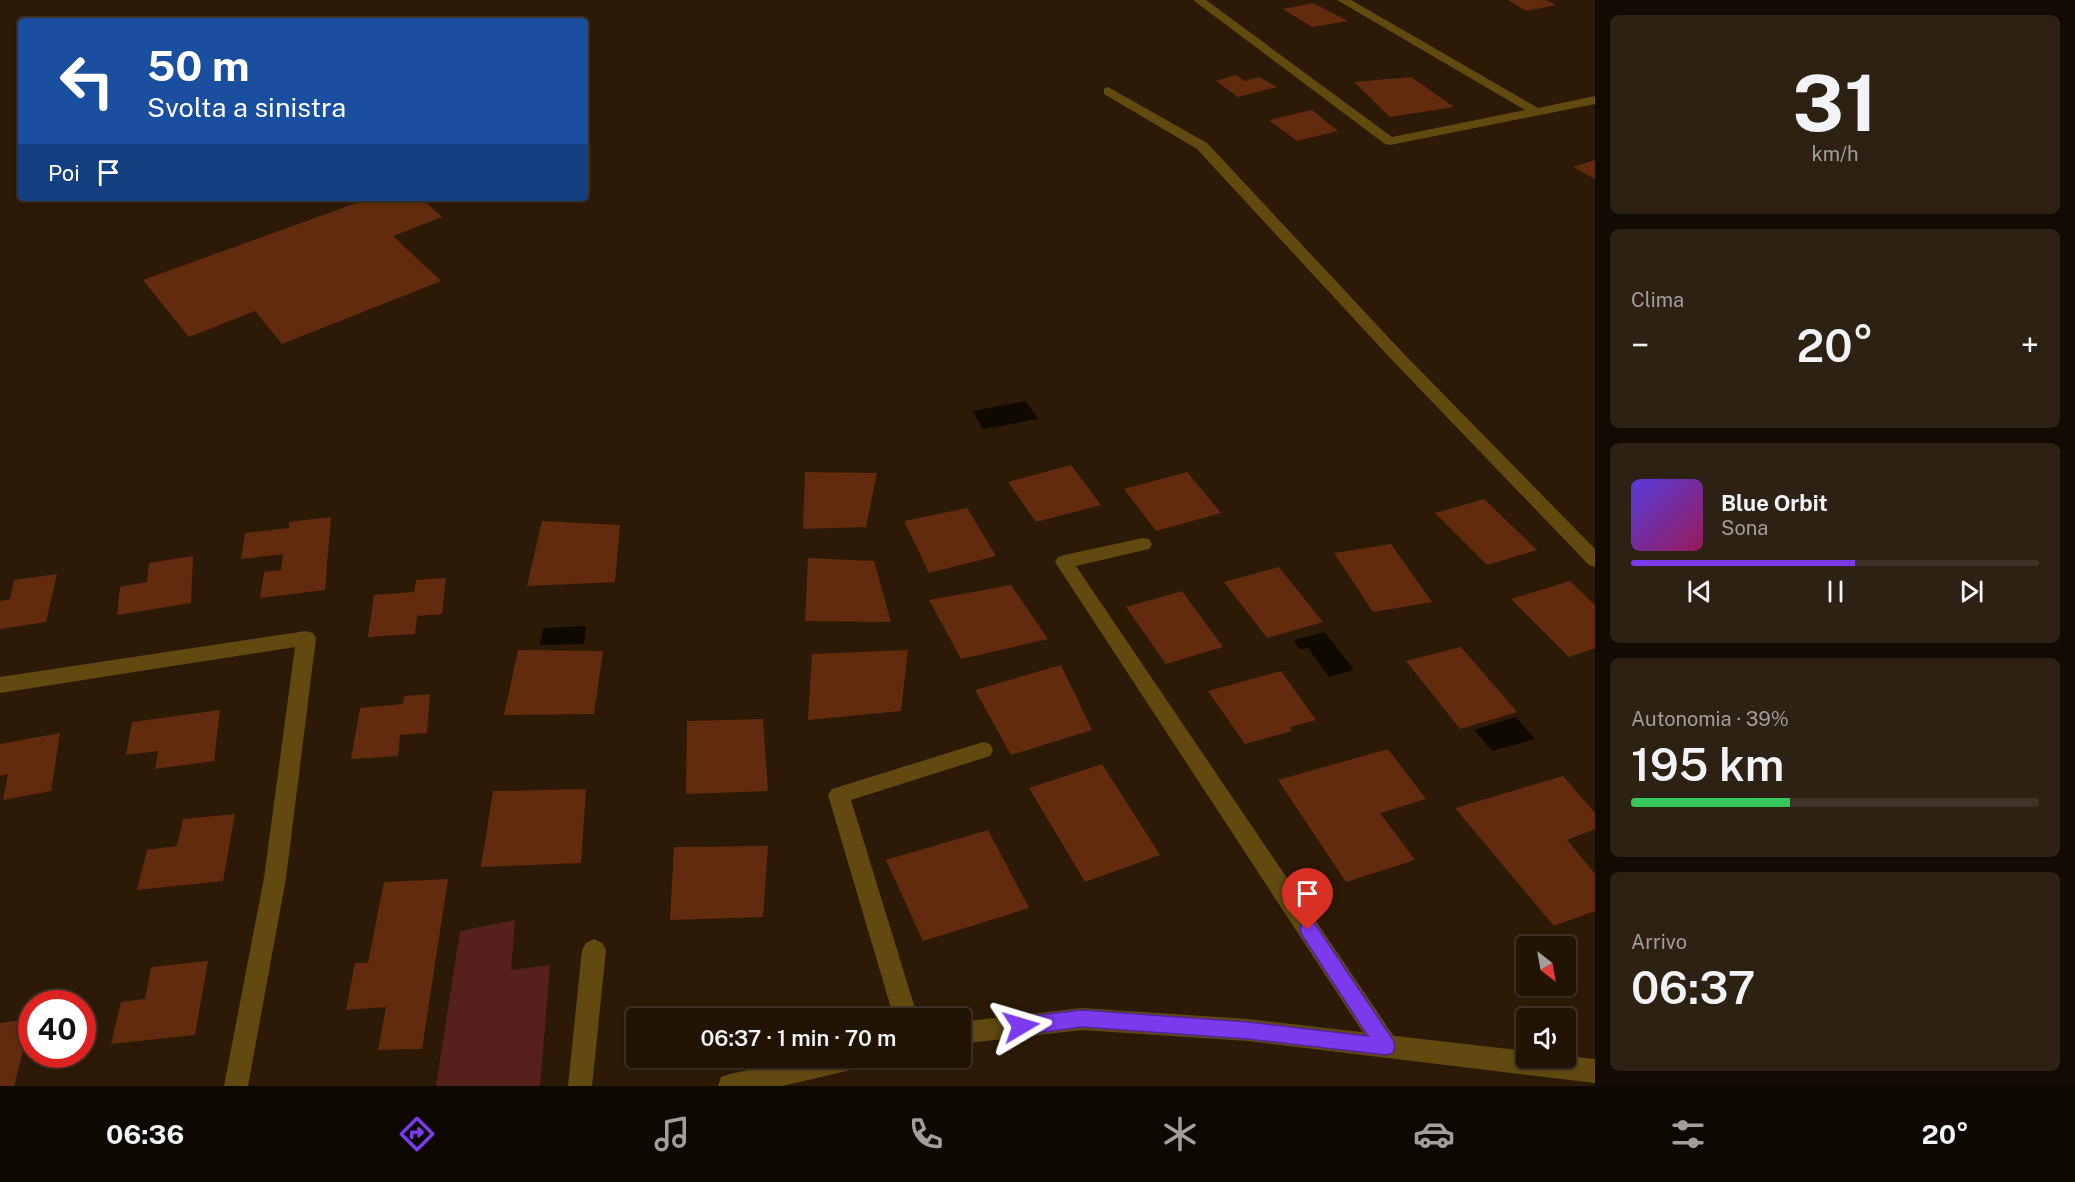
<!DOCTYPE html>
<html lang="it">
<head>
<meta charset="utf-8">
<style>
  :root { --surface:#211404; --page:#2d2113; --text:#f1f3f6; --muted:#a29e9a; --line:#3e3326; --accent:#7c3aed }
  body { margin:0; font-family:"Public Sans",sans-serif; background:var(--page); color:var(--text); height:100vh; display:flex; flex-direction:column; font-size:22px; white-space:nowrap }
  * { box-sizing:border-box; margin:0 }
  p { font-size:20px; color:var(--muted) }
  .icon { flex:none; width:33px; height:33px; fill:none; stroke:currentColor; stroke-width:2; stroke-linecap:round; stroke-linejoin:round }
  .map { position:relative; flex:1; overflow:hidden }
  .sheet { display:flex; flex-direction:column; gap:15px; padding:15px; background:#120b02; width:480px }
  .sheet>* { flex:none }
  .banner { position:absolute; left:18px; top:18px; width:570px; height:183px; border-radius:6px; box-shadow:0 2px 4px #0004,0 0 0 2px var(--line); background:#1a4fa0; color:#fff; overflow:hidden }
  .needle { width:39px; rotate:149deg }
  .fabs { position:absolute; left:1516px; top:936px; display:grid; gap:12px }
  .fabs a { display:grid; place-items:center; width:60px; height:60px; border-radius:6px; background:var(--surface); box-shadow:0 2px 4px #0004,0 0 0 2px var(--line); font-size:30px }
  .speed { position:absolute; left:18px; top:990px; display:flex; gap:12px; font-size:30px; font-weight:700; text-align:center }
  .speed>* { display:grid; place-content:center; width:78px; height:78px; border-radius:50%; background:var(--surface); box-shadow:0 2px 4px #0004,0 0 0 2px var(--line); line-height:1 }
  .speed .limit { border:9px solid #d22; background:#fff; color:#111 }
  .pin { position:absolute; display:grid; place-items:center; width:51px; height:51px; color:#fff; margin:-62px -26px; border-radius:50% 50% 50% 0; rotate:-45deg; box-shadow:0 0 6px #0007 }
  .pin .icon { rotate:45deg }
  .me { position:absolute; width:66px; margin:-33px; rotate:83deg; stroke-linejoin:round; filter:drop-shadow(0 0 4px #0008) }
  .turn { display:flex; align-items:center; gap:21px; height:126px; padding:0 30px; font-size:27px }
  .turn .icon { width:78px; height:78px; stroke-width:2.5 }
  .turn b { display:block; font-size:42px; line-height:51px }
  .then { display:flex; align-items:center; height:57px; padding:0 30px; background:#0003; gap:12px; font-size:22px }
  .big { font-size:45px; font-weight:600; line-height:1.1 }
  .sheet .widget { flex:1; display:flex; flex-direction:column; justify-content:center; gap:9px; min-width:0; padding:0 21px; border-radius:9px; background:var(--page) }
  .sheet .dial { align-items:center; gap:0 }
  .dial b { font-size:78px; line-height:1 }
  .song { display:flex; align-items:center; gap:18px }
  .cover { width:72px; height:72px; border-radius:9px; background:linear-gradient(135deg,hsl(250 70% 55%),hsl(330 70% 35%)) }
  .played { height:6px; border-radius:3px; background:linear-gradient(90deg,var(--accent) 55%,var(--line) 55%) }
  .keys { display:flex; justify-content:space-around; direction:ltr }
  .heat { display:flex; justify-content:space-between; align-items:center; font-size:33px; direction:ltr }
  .charge { height:9px; border-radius:4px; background:linear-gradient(90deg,#34c759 39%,var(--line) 0) }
  .trip { position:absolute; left:626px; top:1008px; width:345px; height:60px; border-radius:6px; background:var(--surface); box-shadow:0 2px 4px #0004,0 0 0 2px var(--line); font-weight:600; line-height:60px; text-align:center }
  .tabs { display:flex; height:96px; justify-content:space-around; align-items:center; background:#0d0802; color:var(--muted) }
  .tabs .icon { width:42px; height:42px }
  .tabs .on { color:var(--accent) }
  .tabs b { font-size:27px; color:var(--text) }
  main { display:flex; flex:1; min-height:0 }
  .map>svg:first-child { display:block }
  .green { fill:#56211d }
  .water { fill:#0e0a00 }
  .building { fill:#632b0d }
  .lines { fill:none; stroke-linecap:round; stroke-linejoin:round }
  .service { fill:#614910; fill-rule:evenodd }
  .minor { fill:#614910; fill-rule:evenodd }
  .tertiary { fill:#614910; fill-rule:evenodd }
  .route { fill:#7c3aed; stroke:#51269a; stroke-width:1.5 }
</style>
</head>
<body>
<main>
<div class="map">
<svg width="1595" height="1086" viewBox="0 0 1595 1086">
  <rect width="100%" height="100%" fill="#2c1a06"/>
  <path class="green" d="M515 920 511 970 550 965 540 1086H436L460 931Z"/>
  <path class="water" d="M1026 401 1038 419 983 429 973 411Z
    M586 626 584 644 540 645 543 628Z
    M1325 632 1354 670 1329 677 1308 648 1300 649 1293 640Z
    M1516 717 1535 739 1492 751 1474 730Z"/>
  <path class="building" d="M1508 0H1546L1556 5 1526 11Z
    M1313 3 1348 21 1312 27 1283 9Z
    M1236 75 1245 81 1259 77 1277 87 1238 97 1216 81Z
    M1411 77 1454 107 1390 117 1354 82Z
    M1312 110 1338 131 1297 141 1269 120Z
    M1595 160V179L1573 167Z
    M370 198H421L442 217 393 236 441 281 282 344 255 311 189 337 143 280Z
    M1071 465 1101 505 1036 522 1008 482Z
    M805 472 877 473 866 527 803 529Z
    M1187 472 1221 513 1156 531 1124 489Z
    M1484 499 1537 550 1487 565 1435 513Z
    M967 508 996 556 929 573 904 521Z
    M331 517 325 590 260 598 264 572 281 570 283 554 241 559 245 533 289 528V522Z
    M542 521 620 525 615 582 527 586Z
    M1391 544 1432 602 1373 612 1334 553Z
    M193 556 191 603 117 615 120 587 147 582 149 563Z
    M808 558 874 561 891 622 805 621Z
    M1279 567 1323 622 1267 638 1224 582Z
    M57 574 46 622 0 629V601L10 599 14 580Z
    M446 578 442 614 417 616 415 634 368 637 374 595 414 592 416 580Z
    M1570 581 1595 605V648L1569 657 1511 599Z
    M1011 585 1048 639 961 659 929 600Z
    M1182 591 1223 647 1166 664 1126 607Z
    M1461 647 1517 712 1460 729 1406 661Z
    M518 650 603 651 594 714 504 715Z
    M908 650 901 711 808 720 812 654Z
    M1061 665 1092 730 1011 755 975 690Z
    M1281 671 1316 720 1290 727 1292 731 1245 744 1208 691Z
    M430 694 427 733 400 735 398 756 351 759 360 708 403 704 404 696Z
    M220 710 214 761 155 769 158 751 126 755 132 722Z
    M763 719 768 791 686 794 687 721Z
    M60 733 51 791 3 800 8 774 0 776V744Z
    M1388 749 1426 799 1380 813 1415 860 1346 882 1278 780Z
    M1102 764 1160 855 1085 882 1029 788Z
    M1563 776 1595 813V829L1567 840 1595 874V911L1554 926 1455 808Z
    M586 789 581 863 481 867 493 791Z
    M235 814 223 881 137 890 147 850 177 846 183 819Z
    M988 830 1029 908 923 941 886 860Z
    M768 846 763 917 670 920 674 847Z
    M448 879 422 1049 378 1050 386 1007 346 1010 355 963H368L384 882Z
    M208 961 195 1035 111 1044 121 1002 145 999 151 967Z
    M31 1019 14 1086H0V1023Z"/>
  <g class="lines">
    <path class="service" d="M1108 87 1207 143 1404 354 1595 549V567L1589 565 1392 360 1197 149 1104 94V88Z
      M306 631 313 633 316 638 286 878 248 1086H224L264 878 295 647 0 693V677Z"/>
    <path class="minor" d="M1193 0H1206L1392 137 1525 110 1337 0H1351L1538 108 1595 96V104L1390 145 1385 144Z
      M1143 538 1149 539 1152 544 1149 549 1076 566 1395 1038 1398 1046 1395 1054 1386 1058 1377 1054 1055 562 1058 557 1064 555Z
      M983 742 990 744 993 750 990 756 851 800 918 1018H894L828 795 832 789Z
      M594 939 602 943 606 950 592 1086H568L582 950 586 943Z"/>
    <path class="tertiary" d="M1082 1008 1248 1019 1527 1051V1058H1566V1056L1595 1059V1083L1248 1041 1082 1030 960 1044V1022Z
      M802 1058H863L860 1066 851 1070 782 1086H718L721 1077 730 1074Z"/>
  </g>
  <path class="route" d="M1308 922 1315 924 1393 1040 1395 1046 1393 1053 1386 1055 1248 1039 1082 1027 1021 1035 1015 1032 1012 1026 1015 1020 1021 1017 1082 1010 1248 1022 1368 1036 1302 935 1300 930 1302 924Z"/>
</svg>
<div class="fabs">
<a><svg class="needle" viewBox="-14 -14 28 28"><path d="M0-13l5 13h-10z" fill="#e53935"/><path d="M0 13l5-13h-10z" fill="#a29e9a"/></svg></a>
<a><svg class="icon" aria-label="sound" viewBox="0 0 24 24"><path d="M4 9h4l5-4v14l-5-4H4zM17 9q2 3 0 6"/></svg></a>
</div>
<div class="speed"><div class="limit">40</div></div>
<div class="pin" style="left:1308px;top:930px;background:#d93025"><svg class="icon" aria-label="arrive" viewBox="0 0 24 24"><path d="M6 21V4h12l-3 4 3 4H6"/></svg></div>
<svg class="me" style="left:1021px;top:1026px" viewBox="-20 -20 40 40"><path d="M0-17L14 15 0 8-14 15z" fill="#7c3aed" stroke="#fff" stroke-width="4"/></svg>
<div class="trip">06:37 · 1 min · 70 m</div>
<div class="banner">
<div class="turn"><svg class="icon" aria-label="left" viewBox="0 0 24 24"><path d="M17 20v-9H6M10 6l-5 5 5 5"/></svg><div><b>50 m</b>Svolta a sinistra</div></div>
<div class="then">Poi<svg class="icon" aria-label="arrive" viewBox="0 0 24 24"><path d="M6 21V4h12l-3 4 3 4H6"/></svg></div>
</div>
</div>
<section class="sheet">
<div class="widget dial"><b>31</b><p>km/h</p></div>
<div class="widget"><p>Clima</p>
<div class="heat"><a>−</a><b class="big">20°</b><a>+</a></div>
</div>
<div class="widget">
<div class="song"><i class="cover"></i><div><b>Blue Orbit</b><p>Sona</p></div></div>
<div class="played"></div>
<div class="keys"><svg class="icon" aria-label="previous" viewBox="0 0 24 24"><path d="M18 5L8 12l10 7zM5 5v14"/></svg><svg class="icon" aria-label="pause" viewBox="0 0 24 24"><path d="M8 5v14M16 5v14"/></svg><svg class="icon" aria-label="next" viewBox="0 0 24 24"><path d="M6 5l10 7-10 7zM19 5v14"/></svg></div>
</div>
<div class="widget"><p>Autonomia · 39%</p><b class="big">195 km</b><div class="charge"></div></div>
<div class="widget"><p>Arrivo</p><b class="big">06:37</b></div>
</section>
</main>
<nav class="tabs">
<b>06:36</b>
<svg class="icon on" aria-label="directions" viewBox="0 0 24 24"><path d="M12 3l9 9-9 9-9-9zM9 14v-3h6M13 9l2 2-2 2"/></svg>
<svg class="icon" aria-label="music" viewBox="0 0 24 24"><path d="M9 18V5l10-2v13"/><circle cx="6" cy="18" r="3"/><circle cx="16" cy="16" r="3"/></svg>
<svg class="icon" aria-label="phone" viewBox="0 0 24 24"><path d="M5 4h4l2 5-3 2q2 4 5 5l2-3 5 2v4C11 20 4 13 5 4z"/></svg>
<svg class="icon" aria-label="climate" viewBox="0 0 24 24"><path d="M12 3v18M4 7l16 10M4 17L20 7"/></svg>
<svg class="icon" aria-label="car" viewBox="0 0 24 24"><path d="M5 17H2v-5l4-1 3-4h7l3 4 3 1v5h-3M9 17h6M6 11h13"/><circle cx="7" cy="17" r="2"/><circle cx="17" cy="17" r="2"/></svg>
<svg class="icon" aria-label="filters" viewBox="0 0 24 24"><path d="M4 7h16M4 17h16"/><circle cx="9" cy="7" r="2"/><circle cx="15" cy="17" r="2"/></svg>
<b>20°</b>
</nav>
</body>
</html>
